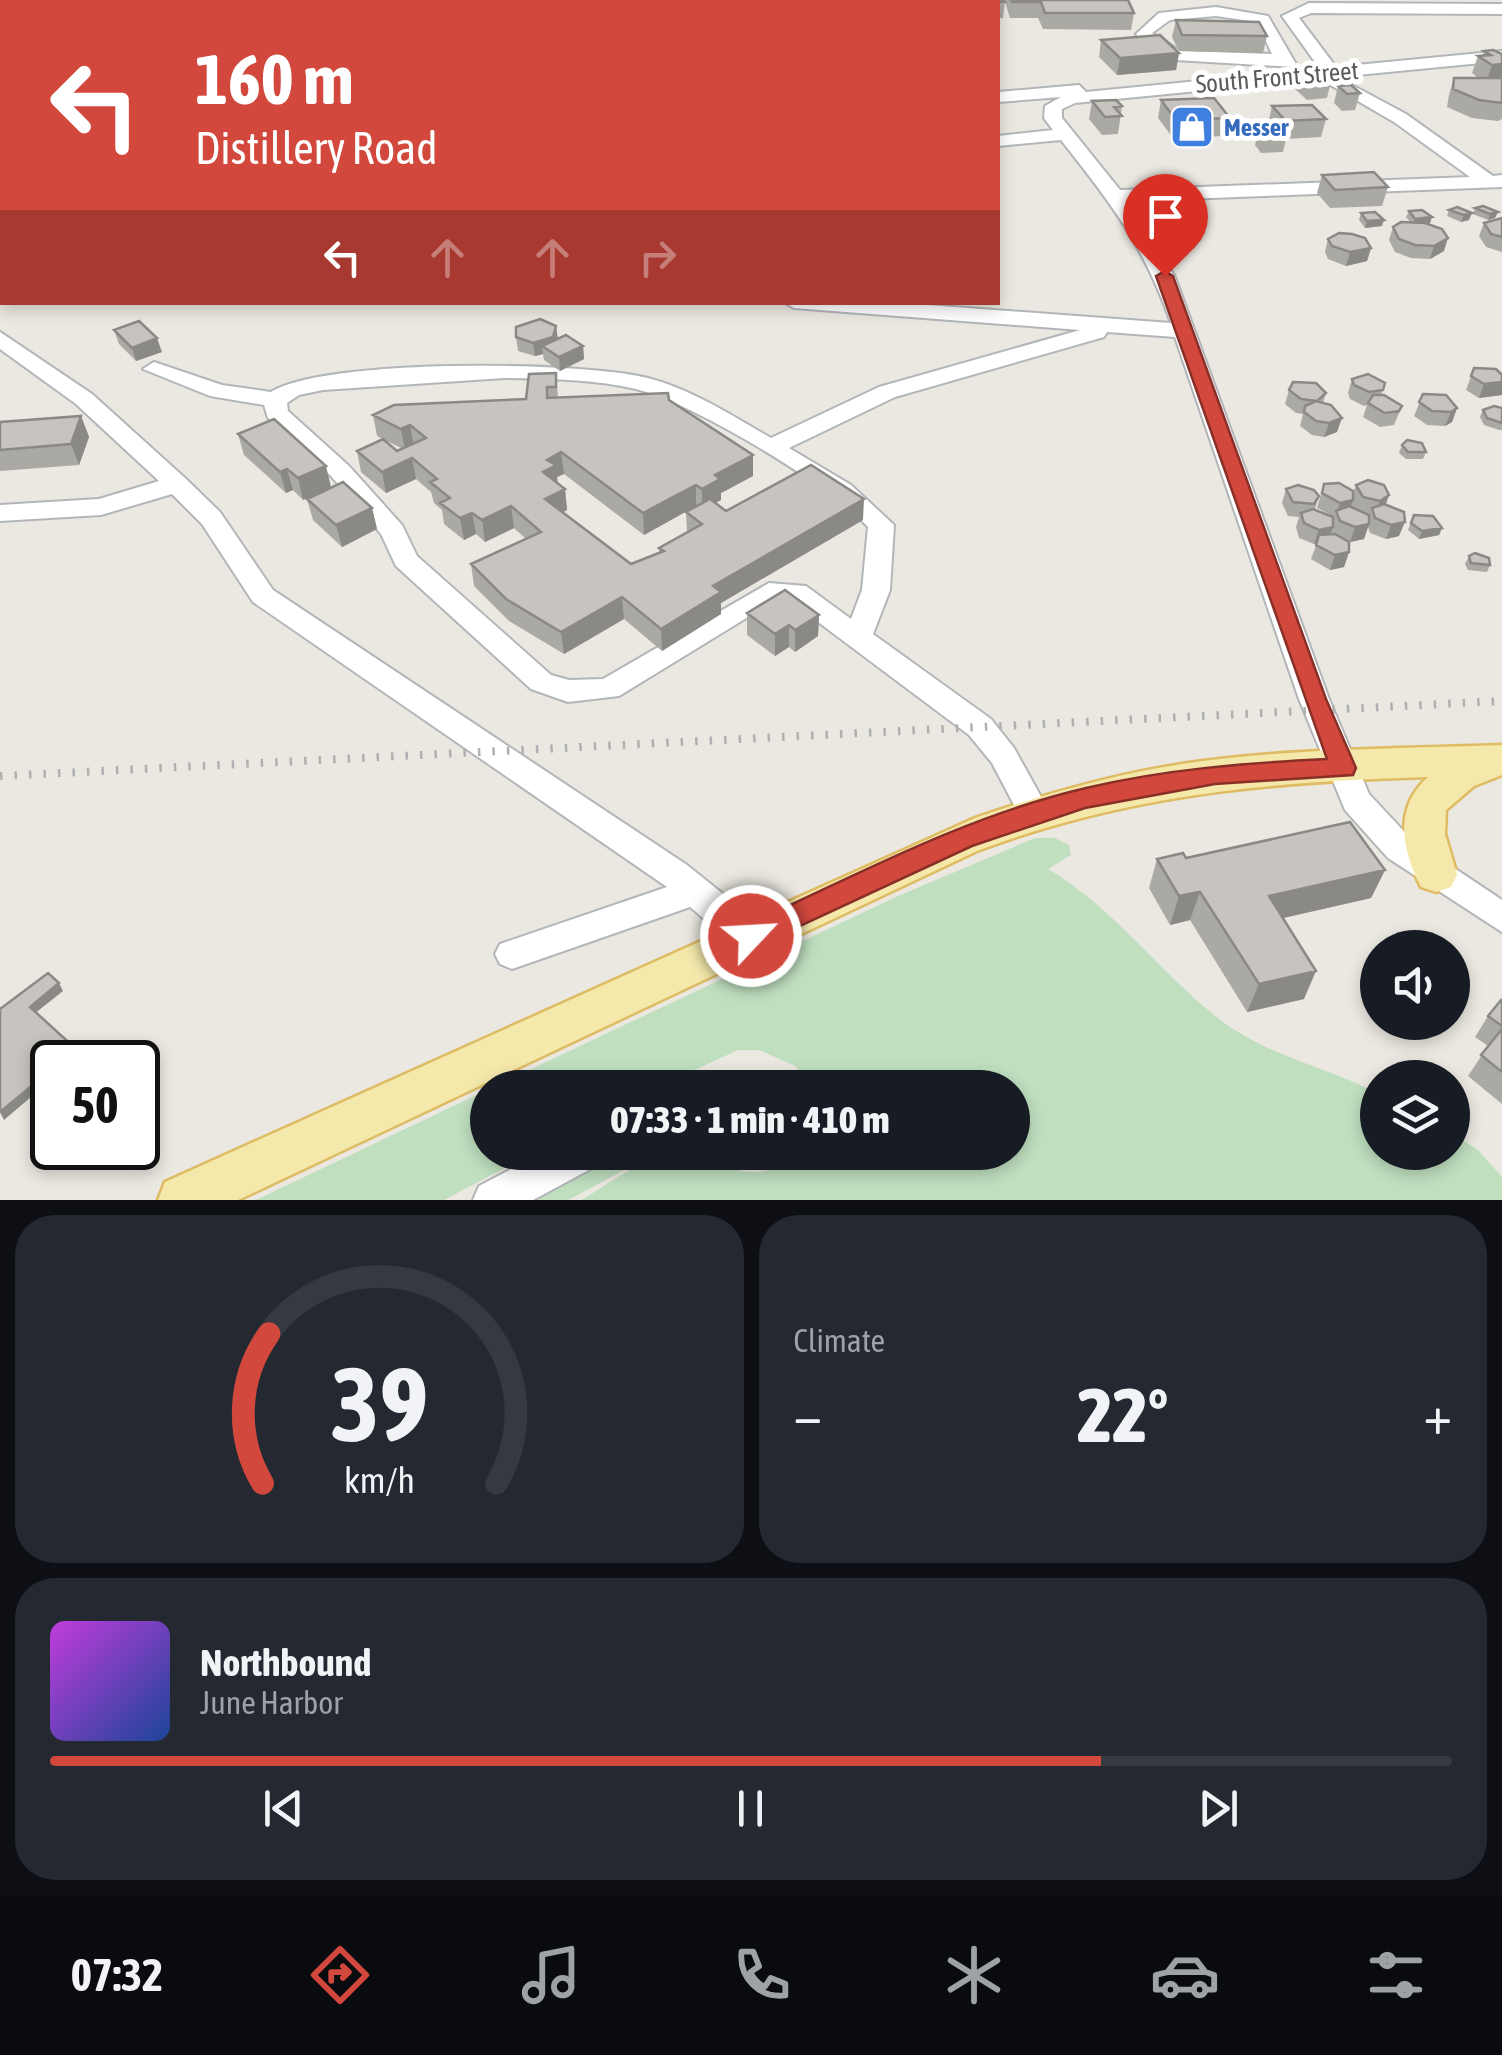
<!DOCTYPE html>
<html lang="en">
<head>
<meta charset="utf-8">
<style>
  :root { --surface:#171b24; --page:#242831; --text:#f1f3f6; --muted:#9ea1a6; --line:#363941; --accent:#d3483d }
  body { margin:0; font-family:"Asap Condensed",sans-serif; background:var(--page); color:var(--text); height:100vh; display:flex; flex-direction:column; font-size:38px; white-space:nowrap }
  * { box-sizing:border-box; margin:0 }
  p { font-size:32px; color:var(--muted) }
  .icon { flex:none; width:55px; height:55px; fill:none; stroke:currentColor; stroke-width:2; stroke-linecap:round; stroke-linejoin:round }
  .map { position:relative; height:1200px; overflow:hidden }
  .panel { display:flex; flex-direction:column; gap:15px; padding:15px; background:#0d0f14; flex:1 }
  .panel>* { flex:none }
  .banner { position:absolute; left:0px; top:0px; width:1000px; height:305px; box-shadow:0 5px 15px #0003; background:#d3483d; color:#fff; overflow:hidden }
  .fabs { position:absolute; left:1360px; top:930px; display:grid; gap:20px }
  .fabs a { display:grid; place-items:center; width:110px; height:110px; border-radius:50%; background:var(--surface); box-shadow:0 5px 15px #0003; font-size:50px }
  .speed { position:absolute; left:30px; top:1040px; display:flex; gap:20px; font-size:50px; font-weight:700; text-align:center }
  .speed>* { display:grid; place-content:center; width:130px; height:130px; border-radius:50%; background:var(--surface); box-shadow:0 5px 15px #0003; line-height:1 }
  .speed .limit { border:5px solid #111; border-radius:15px; background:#fff; color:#111 }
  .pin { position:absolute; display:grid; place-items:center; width:85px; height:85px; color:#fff; margin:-102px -42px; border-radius:50% 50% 50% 0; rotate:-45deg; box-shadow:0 0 10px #0007 }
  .pin .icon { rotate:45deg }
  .me { position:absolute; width:110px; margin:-55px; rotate:65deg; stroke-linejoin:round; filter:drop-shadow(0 0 8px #0008) }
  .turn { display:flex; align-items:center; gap:35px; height:210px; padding:0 30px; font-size:45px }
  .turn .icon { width:130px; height:130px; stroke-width:2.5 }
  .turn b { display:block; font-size:70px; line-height:85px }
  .lanes { display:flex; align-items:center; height:95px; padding:0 30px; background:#0003; justify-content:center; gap:50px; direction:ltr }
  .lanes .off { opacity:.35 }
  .big { font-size:75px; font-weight:800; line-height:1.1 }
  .panel .card { flex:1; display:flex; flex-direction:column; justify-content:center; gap:15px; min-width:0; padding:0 35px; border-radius:40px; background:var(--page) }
  .panel .dial { align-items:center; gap:0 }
  .dial svg { height:260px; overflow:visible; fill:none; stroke:var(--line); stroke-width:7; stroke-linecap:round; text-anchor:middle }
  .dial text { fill:var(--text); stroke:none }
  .song { display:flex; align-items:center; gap:30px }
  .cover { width:120px; height:120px; border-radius:15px; background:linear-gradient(135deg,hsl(290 70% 55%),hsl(220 70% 35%)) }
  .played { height:10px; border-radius:5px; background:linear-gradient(90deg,var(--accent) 75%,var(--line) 75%) }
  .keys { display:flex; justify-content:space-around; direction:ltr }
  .heat { display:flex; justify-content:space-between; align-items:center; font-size:55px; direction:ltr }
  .panel .tiles { flex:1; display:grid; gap:15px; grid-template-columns:1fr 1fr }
  .card:last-child { grid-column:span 2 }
  .trip { position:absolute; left:470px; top:1070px; width:560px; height:100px; border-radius:50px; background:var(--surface); box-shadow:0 5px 15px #0003; font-weight:800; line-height:100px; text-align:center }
  .tab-bar { display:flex; height:160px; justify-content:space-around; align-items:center; background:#090b0e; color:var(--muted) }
  .tab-bar .icon { width:70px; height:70px }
  .tab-bar .selected { color:var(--accent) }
  .tab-bar b { font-size:45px; color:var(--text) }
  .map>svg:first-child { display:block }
  .green { fill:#bfdfbf }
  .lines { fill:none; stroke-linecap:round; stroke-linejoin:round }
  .minor-casing { stroke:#b3b6b9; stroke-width:4 }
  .major-casing { stroke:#dfbc64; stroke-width:5 }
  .minor { fill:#fff; fill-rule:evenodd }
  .major { fill:#f4e8ab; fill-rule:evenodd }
  .rail { stroke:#afb0b0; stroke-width:8; stroke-dasharray:2.5 12; stroke-linecap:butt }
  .wall { fill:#aba9a4; fill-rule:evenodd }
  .shaded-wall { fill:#8b8986 }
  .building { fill:#c7c4bf; stroke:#8b8986; stroke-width:2.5 }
  .route { fill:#d3483d; stroke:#892f28; stroke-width:2.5 }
  .labels { text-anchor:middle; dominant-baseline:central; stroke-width:10; stroke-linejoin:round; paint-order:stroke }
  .far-street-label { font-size:25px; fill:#595c5f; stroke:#fff }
  .far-shop-label { font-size:25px; font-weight:bold; fill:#366cbe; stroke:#fff; text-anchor:start }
</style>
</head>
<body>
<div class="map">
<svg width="1502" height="1200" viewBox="0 0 1502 1200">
  <rect width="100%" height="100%" fill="#eae8e0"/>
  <path class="green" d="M1035 838H1055L1069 845 1071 855 1048 869C1116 909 1161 975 1223 1022 1271 1057 1326 1067 1377 1093L1378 1152H1452L1453 1134 1478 1150 1502 1177V1200H581C603 1188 646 1156 670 1152 716 1145 738 1200 803 1153L1012 1152V1088L815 1087 795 1066 759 1050H738L658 1087H493L898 896Z
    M487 1090 488 1152 533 1153 444 1200H256Z
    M619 1153H656L568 1200H530Z"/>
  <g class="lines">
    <defs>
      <path id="minor" d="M249 0H264L265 2H250Z
        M343 0H358L359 2H344Z
        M443 0H677L442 2Z
        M721 0H744L745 2H722Z
        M1309 3 1502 4V14L1311 13 1299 18 1336 67 1502 51V61L1337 77 1406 114 1493 176 1502 175V187L1129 201 1175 277 1329 699 1369 794 1412 840 1502 900V932L1388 858 1345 810 1299 699 1175 337 1107 332 1104 337 895 397 789 448 851 485 894 525 890 590 873 634 991 719 1014 748 1050 813 1045 822 1034 825 1023 822 992 763 969 735 790 601H774L619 696 568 702 531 689 396 566 381 534 331 476 268 418 264 405 210 396 143 369 154 362 222 385 271 392C325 358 582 361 648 378 693 390 731 415 771 438L879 387 1080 330 794 308 784 302H887L1171 323C1144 246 1111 203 1061 140L998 146V136L1053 130 1044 118 1045 106 1061 97 998 102V92L1079 85 1086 92 1320 69 1282 16ZM1320 79 1394 122 1470 177 1120 190 1062 118V109L1075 103ZM505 378C549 379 593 379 636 389 695 404 826 483 868 527L862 590 851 619 806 586 769 583 603 679 569 680 551 675 417 556 402 525 349 466 288 411 287 403 299 395 323 390Z
        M1216 7 1268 16 1296 64 1294 67 1176 60 1153 51 1136 34 1159 13ZM1216 16 1257 22 1272 54 1180 51 1152 33 1170 20Z
        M0 134H2V144H0Z
        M0 332 92 394 186 479 220 512 273 590 687 865 763 926 768 936 763 946C736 956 711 923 690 907L512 969 500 964 495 954 500 944 667 887 253 602 202 524 172 494 101 515 0 521V505L99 499 159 481 76 404 0 349Z
        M544 1152H603L598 1165 533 1200H473L479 1186Z"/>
      <path id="major" d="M1502 745V775L1474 786 1446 810 1445 834 1457 875 1451 887 1436 892 1421 887C1402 850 1393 808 1428 777 1268 782 1128 794 977 851L238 1200H158L165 1182 975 818C1042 795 1111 775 1182 764 1288 748 1395 749 1502 745Z"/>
    </defs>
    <use href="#minor" class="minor-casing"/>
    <use href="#major" class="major-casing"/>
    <use href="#minor" class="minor"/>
    <use href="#major" class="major"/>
    <path class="rail" d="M0 776 1502 701"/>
  </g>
  <path class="wall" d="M1006 0H1128L1134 13 1131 30 1043 29 1038 18H1010L1006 5Z
    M798 2H1005L1003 18H998V2Z
    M1176 20 1267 36 1263 53 1179 51 1172 37Z
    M1101 40 1179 53 1176 70 1117 75 1099 57Z
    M1484 51 1502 54V119L1498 121 1472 118 1447 107 1449 95 1454 78H1478L1472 73 1478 56H1482Z
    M1297 69 1331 81 1327 98 1307 100 1293 87Z
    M1338 86 1360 93 1355 110 1342 111 1334 103Z
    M1161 100 1230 118 1226 136 1173 138 1158 118Z
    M1092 101 1122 106 1118 134 1102 135 1089 119Z
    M1272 106 1326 119 1321 137 1286 139 1283 152 1261 153 1255 145 1259 127H1270L1268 124Z
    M1322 175 1388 187 1382 206 1330 208 1317 193Z
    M1483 206 1495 218 1488 220 1473 214 1475 208Z
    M1457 207 1469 220 1461 222 1447 216 1449 210Z
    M1409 211 1432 217 1430 223 1427 224 1444 251 1430 259 1411 258 1395 252 1389 240 1393 227 1411 223 1406 217Z
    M1361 213 1382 226 1365 228 1359 220Z
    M1502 218V252L1486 247 1479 236 1484 223Z
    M1328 239 1371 248 1367 261 1346 266 1328 259 1325 252Z
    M114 330 162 352 136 361 119 344Z
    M516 337 557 339 583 346 584 359 560 371 544 360 543 354 535 356 518 351Z
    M1474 368 1502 375V395L1479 398 1466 390Z
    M556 373 558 398 669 400 753 476 721 493V500L715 503 726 511 863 520 721 603V614L662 651 624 619 564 654 509 621 474 586 471 564 526 539 514 528 485 542 476 534 464 540 444 524 442 510 434 503 431 492 416 479 386 493 361 472 357 451H397L401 448 377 436 373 415 526 399ZM564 474 644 535 696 506 686 512 687 532 659 548V552L631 564 563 512 567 510 565 489 558 483 557 477Z
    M1352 379 1385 383 1381 395 1402 406 1394 425 1380 427 1363 417 1367 405 1364 406 1350 399 1348 393Z
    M1289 390 1326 393 1323 403 1337 432 1324 437 1312 435 1300 426 1303 414 1296 413 1285 404Z
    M1423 394 1457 408 1452 422 1445 426 1427 425 1414 416Z
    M1502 408V430H1499L1484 425 1480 417 1483 410Z
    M81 416 89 437 79 465 0 471V422Z
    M238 434 331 487 303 500 293 490 286 493 244 455Z
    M1402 445 1426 452 1423 459H1406L1399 453Z
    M1324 484 1353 493 1356 485 1389 495 1386 504 1399 536 1386 539 1370 533 1368 527 1364 539 1350 542 1344 539 1349 552 1344 567 1330 570 1311 559 1317 543 1314 544 1299 538 1296 527 1299 517 1288 516 1282 503 1286 489 1319 496 1315 509 1333 520 1334 517 1317 508Z
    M307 499 372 508 377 529 342 547 313 520Z
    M1414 515 1442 528 1439 535 1419 539 1408 530Z
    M1469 556 1490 565 1487 572 1468 570 1465 564Z
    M747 613 819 615 818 636 795 652 789 647 775 656 747 635Z
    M1186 858 1385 870 1371 898 1283 918 1304 999 1247 1012 1190 920 1170 925 1149 888 1157 859Z
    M1502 1001V1104L1468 1076 1488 1046 1475 1037 1488 1016Z"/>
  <path class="shaded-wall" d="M222 0H251L252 2H207Z
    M283 0H339V2H284Z
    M1179 53 1176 70 1117 75 1120 58Z
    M1502 64V81L1486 83 1492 65Z
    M1498 212 1495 218 1488 220 1490 214Z
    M1472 213 1469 220 1461 222 1464 215Z
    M1432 217 1430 223 1413 225 1415 219Z
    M1384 220 1382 226 1365 228 1367 221Z
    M1448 238 1444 251 1430 259 1434 246Z
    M1371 248 1367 261 1346 266 1350 252Z
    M556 326 558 339 542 346 543 354 535 356 533 343Z
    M157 338 162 352 136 361 132 348Z
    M583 346 584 359 560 371 559 357Z
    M1502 382V395L1479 398 1484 384Z
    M1457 408 1452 422 1445 426 1451 412Z
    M81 416 89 437 79 465 71 444Z
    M1342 418 1337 432 1324 437 1329 423Z
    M410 425 414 446 405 450 401 429Z
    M561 452 564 474 557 477 558 487 543 472 547 460Z
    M753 455V476L721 493V500L702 511V489L715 475Z
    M412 458 416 479 386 493 382 472Z
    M326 466 331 487 303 500 298 478Z
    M287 469 293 490 286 493 280 472Z
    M696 485V506L644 535 643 513Z
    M565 489 567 510 548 520 545 499Z
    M1389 495 1384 509 1374 515 1380 501Z
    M864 499 863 520 721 603V614L662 651 661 629 713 586Z
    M1353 500 1348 514 1337 512 1340 503Z
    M511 506 514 528 485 542 482 520Z
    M372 508 377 529 342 547 336 525Z
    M472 513 476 534 464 540 460 518Z
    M1405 522 1399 536 1386 539 1391 525Z
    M1369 524 1364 539 1350 542 1355 527Z
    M1333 527 1328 541 1314 544 1319 530Z
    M1442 528 1439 535 1419 539 1422 531Z
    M1349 552 1344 567 1330 570 1335 555Z
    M622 597 624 619 564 654 561 632Z
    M819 615 818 636 795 652V630Z
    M789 625V647L775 656V634Z
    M1385 870 1371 898 1257 924 1269 896Z
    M1200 892 1190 920 1170 925 1179 896Z
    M1316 971 1304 999 1247 1012 1259 984Z
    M59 983 63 991 34 1014 30 1007Z
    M76 1049 80 1057 73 1062H60Z
    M52 1069V1079L4 1120 0 1112Z"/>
  <path class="building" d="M123 0H222L207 2H124Z
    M798 0H1004L1005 2H798Z
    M1011 0H1128L1134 13H1045L1041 2H1012Z
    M0 16H2V46L0 47Z
    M1176 20 1259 22 1267 36 1182 35Z
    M1160 35 1179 53 1120 58 1101 40Z
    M1493 50 1502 54V64L1492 65 1478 56 1491 55 1484 51Z
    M1317 68 1331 81 1312 82 1297 69Z
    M1454 78H1502V103L1479 100 1453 89Z
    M1351 85 1360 93 1347 94 1338 86Z
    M1214 98 1230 118 1176 120 1161 100Z
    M1116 100 1122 106 1114 107 1122 116 1105 117 1092 101Z
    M1312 105 1326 119 1286 121 1272 106Z
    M1281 126 1287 133 1265 134 1259 127Z
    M1374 172 1388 187 1335 190 1322 175Z
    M1483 206 1498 212 1490 214 1475 208Z
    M1457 207 1472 213 1464 215 1449 210Z
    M1422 210 1432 217 1415 219 1409 211Z
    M1375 212 1384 220 1367 221 1361 213Z
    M1502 218V237L1491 234 1484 223Z
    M1401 222 1425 223 1442 229 1448 238 1434 246 1415 245 1399 239 1393 227Z
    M1339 233 1352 234 1365 238 1371 248 1350 252 1332 246 1328 239Z
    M540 319 556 326 553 337 533 343 516 337V327Z
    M139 321 157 338 132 348 114 330Z
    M566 335 583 346 559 357 542 346Z
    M1474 368 1496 369 1502 375V382L1484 384 1471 376Z
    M556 373V387H547V398L668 393 669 400 753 455 715 475 720 479 702 489 696 485 643 513 561 452 547 460 556 465 543 472 565 489 545 499 631 564 664 551 659 548 702 524 686 512 710 499 726 511 811 465 864 499 713 586 721 592 661 629 622 597 561 632 506 599 471 564 541 532 511 506 482 520 472 513 460 518 440 503 450 498 430 482 437 479 412 458 382 472 357 451 383 439 397 451 426 438 410 425 401 429 373 415 394 405 526 399 529 374Z
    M1368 374 1385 383 1383 390 1369 392 1354 385 1352 379Z
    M1293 382 1316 383 1326 393 1317 401 1301 399 1289 390Z
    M1423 394 1446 395 1457 408 1451 412 1432 411 1419 402Z
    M1373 395H1384L1402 406 1399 411 1385 413 1368 403Z
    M1316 401 1331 405 1342 418 1329 423 1316 421 1304 412 1305 406Z
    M1494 406 1502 408V423L1487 418 1483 410Z
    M81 416 71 444 0 450V422Z
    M274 419 326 466 298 478 287 469 280 472 238 434Z
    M1407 440 1422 443 1426 452H1408L1402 445Z
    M1368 480 1384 485 1389 495 1380 501 1363 497 1356 485Z
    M343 482 372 508 336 525 307 499Z
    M1339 483 1353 491V500L1340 503 1322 493 1324 484Z
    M1298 485 1314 490 1319 496 1314 504 1293 502 1286 489Z
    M1384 504 1404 512 1405 522 1391 525 1375 518 1372 508Z
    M1349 506 1369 515V524L1355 527 1340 521 1336 511Z
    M1313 509 1333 517V527L1319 530 1304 523 1301 513Z
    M1414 515 1433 516 1442 528 1422 531 1411 523Z
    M1335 534 1349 542V552L1335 555 1316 545 1319 535Z
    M1475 553 1489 558 1490 565 1471 563 1469 556Z
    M785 590 819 615 795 630 789 625 775 634 747 613Z
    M1350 822 1385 870 1269 896 1316 971 1259 984 1200 892 1179 896 1157 859 1183 853 1186 858Z
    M48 973 59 983 30 1007 76 1049 60 1062H52V1069L0 1112V1009Z
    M1501 1000 1502 1001V1026L1488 1016Z
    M1502 1029V1072L1481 1055Z"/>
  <path class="route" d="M1165 271 1173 276 1326 699 1356 768 1353 775 1215 784 1085 808 972 846 761 944 751 948 741 944 737 936 741 928C853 877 965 816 1086 788 1166 769 1246 763 1327 759L1156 276Z"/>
  <defs>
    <symbol id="shop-square" viewBox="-11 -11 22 22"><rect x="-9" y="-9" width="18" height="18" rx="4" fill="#3f7fe0" stroke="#fff"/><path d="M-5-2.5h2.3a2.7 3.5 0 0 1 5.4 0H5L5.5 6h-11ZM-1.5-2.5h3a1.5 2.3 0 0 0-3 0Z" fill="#fff"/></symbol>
  </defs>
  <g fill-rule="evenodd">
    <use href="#shop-square" x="1167" y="102" width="50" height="50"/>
  </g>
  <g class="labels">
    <g class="far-street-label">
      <text transform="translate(1277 77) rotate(-5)">South Front Street</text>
    </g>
    <g class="far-shop-label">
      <text x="1224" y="127">Messer</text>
    </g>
  </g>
</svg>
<div class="fabs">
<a><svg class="icon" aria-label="sound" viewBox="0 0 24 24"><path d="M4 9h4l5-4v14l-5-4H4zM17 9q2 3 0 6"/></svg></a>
<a><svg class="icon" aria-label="layers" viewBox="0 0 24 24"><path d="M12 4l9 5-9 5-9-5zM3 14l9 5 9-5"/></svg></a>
</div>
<div class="speed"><div class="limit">50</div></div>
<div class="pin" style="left:1165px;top:276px;background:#d93025"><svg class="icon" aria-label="arrive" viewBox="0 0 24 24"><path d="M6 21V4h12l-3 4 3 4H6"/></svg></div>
<svg class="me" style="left:751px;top:936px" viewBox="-20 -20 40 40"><circle r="17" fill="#d3483d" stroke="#fff" stroke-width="3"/><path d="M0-11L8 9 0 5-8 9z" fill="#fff"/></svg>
<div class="trip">07:33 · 1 min · 410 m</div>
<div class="banner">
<div class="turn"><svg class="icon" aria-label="left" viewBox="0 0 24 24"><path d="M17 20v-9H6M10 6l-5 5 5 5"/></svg><div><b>160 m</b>Distillery Road</div></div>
<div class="lanes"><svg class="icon" aria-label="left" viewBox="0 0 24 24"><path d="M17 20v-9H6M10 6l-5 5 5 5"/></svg><svg class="icon off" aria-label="ahead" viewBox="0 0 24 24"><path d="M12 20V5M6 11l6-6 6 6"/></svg><svg class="icon off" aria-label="ahead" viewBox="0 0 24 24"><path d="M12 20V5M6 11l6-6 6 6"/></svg><svg class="icon off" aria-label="right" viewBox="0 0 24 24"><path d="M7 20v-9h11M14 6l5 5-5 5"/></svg></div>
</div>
</div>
<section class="panel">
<div class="tiles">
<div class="card dial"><svg viewBox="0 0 100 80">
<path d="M14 69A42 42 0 1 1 86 69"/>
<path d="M14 69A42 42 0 0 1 16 23" stroke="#d3483d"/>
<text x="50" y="56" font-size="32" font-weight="700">39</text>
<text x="50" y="72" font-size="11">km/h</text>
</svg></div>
<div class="card"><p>Climate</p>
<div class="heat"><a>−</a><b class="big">22°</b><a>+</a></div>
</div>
<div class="card">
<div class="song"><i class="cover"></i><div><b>Northbound</b><p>June Harbor</p></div></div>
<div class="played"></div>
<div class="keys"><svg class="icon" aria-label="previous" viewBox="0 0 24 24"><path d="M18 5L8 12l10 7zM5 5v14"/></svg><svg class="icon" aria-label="pause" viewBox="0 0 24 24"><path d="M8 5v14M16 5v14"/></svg><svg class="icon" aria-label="next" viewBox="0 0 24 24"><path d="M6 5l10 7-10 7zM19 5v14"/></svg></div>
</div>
</div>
</section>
<nav class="tab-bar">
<b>07:32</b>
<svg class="icon selected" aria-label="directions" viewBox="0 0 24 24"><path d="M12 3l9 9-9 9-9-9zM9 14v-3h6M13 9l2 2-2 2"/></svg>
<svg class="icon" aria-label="music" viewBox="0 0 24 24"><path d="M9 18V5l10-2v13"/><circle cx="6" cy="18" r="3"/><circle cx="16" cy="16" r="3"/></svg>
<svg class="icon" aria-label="phone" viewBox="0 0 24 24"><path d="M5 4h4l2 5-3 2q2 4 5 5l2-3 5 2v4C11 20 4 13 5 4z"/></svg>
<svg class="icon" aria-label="climate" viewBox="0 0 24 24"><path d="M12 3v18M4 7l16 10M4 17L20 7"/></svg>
<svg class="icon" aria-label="car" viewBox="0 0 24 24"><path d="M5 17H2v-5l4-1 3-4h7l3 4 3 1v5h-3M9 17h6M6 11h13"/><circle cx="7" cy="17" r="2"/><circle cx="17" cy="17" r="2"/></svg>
<svg class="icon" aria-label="filters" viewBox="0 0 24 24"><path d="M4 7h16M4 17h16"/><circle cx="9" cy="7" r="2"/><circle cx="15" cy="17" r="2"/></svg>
</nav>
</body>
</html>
